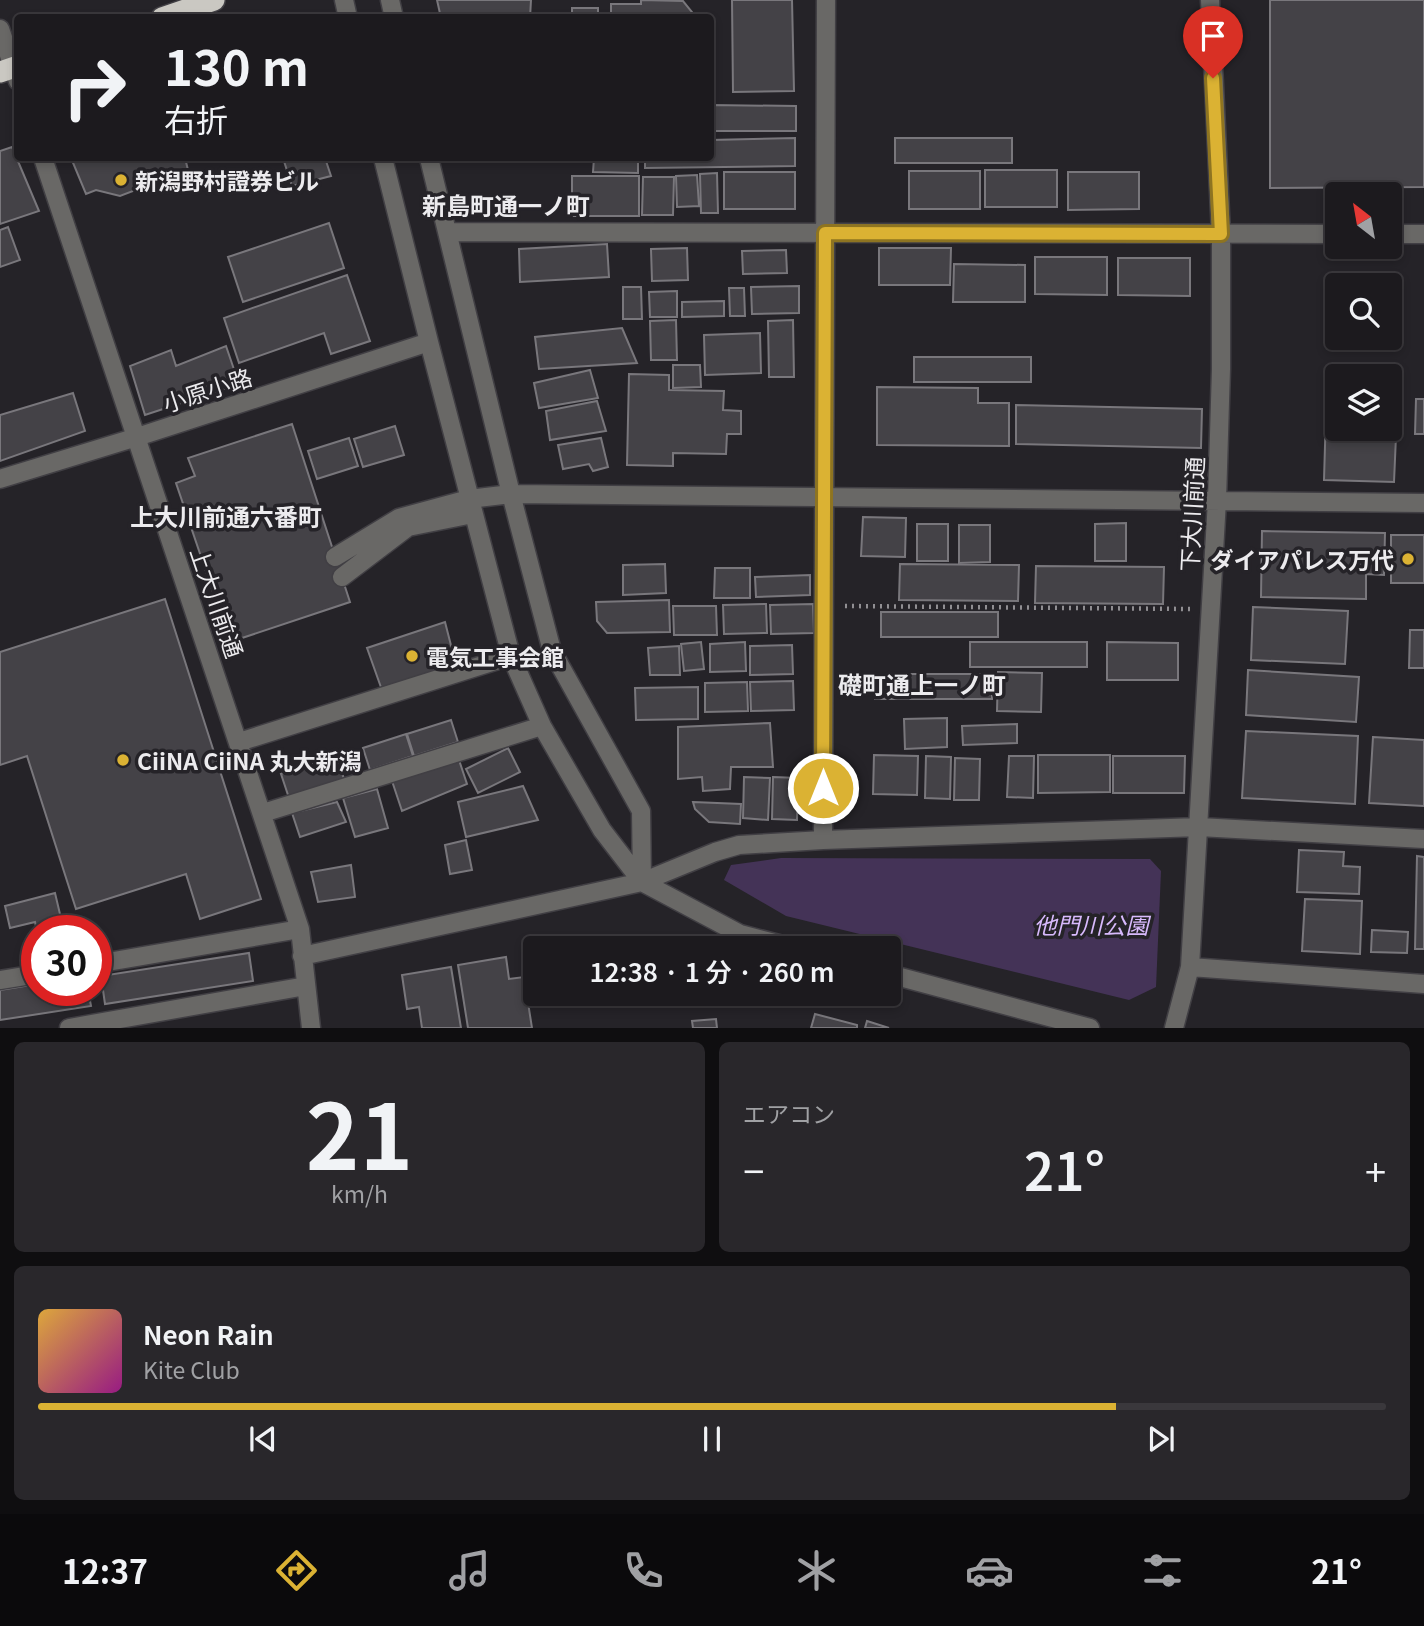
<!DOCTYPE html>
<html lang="ja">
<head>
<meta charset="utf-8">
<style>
  :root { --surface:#1c1a1e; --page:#29272b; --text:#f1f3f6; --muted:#a0a1a4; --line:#3a383c; --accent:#dbb233 }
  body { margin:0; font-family:Georgia,"Noto Sans JP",serif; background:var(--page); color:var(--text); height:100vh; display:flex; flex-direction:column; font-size:26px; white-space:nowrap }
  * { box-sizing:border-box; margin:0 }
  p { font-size:23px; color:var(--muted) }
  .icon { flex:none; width:38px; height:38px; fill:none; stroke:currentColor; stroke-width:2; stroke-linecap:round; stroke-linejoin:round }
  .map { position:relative; height:1028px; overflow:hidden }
  .drawer { display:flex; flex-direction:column; gap:14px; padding:14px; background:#0f0e10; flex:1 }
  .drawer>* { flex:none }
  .hud { position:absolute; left:14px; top:14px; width:700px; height:147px; border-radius:7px; box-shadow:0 4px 10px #0003,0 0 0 2px var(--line); background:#1c1a1e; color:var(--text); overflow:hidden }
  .needle { width:46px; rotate:329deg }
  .buttons { position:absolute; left:1325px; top:182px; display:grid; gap:14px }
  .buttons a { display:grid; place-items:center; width:77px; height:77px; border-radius:7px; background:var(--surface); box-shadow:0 4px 10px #0003,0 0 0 2px var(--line); font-size:35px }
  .speed { position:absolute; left:21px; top:915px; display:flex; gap:14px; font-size:35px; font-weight:700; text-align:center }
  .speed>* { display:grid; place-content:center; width:91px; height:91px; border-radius:50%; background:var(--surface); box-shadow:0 4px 10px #0003,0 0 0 2px var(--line); line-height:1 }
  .speed .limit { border:10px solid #d22; background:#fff; color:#111 }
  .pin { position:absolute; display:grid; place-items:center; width:60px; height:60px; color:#fff; margin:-72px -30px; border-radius:50% 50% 50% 0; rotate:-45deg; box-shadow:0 0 7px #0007 }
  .pin .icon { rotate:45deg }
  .me { position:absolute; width:77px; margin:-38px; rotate:0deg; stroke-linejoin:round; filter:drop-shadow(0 0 5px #0008) }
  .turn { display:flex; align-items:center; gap:24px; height:147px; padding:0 35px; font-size:32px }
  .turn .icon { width:91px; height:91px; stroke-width:2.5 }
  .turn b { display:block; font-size:49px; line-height:60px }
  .big { font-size:52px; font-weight:600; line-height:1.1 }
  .drawer .widget { flex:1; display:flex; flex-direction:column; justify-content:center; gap:10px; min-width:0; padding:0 24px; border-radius:10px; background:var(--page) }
  .drawer .dial { align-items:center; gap:0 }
  .dial b { font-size:91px; line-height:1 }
  .song { display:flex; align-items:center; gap:21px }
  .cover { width:84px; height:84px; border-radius:10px; background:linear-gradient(135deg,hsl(40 70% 55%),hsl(310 70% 35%)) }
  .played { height:7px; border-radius:4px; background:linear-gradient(90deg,var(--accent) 80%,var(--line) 80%) }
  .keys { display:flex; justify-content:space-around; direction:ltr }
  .heat { display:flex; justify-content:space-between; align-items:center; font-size:38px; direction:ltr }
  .drawer .tiles { flex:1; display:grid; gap:14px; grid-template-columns:1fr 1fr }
  .widget:last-child { grid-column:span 2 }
  .trip { position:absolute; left:523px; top:936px; width:378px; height:70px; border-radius:7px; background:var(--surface); box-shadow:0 4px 10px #0003,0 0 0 2px var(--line); font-weight:600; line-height:70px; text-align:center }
  .menu { display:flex; height:112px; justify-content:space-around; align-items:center; background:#0b0a0c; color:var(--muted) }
  .menu .icon { width:49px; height:49px }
  .menu .current { color:var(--accent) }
  .menu b { font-size:32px; color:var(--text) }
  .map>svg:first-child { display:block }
  .green { fill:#443357 }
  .building { fill:#444247; stroke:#79777c; stroke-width:2 }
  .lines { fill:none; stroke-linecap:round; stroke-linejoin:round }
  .minor-casing { stroke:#413f44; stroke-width:21 }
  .highway-casing { stroke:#413f44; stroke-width:24 }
  .path { stroke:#918f93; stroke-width:4.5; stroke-dasharray:2 5; stroke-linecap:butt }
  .minor { stroke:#696866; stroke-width:18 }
  .highway { stroke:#cac8c2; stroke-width:21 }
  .tree { fill:#87769d }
  .route-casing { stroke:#8e7421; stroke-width:18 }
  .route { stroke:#dbb233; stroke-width:12 }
  .poi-dot { fill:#dbb233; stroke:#252328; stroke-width:2.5 }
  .labels { text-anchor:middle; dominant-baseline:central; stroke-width:7; stroke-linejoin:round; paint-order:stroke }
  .poi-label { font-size:23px; font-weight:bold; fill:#ecebee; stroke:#252328; text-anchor:start }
  .street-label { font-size:23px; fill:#ecebee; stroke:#252328 }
  .park-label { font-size:23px; font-style:italic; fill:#d8bafd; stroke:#252328 }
  .neighbourhood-label { font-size:24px; font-weight:bold; fill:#ecebee; stroke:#252328 }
</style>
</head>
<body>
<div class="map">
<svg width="1424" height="1028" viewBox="0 0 1424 1028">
  <rect width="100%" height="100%" fill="#252328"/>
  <path class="green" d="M781 858 1150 859 1161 871 1156 987 1129 1000 786 916 724 880 731 865Z"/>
  <path class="building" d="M437 0H531L530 18H441Z
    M641 0 683 1 692 12V18H611V4H641Z
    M732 0H792L794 91 733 92Z
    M1270 0H1424V187L1270 188Z
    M572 8H598V18H572Z
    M710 105 796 106V131H710Z
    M795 138V166L645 168V158H710V140Z
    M895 138H1012V163H895Z
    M12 147 39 211 0 224V151Z
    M71 158H185L188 170 120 196 96 190 86 194Z
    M283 158H325L331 176 292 186Z
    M594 158H638V173L593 172Z
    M985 170H1057V207H985Z
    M909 171H980V209H909Z
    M724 172H795V209H724Z
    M1068 172H1139V209L1068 210Z
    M717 173 718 213H701L700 174Z
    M697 175 699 206 677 207 676 176Z
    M572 176H639V216H572Z
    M643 177H674L673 215H642Z
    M329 223 344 268 243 302 228 257Z
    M8 227 20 260 0 267V230Z
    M607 244 609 277 520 282 519 249Z
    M687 248 688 280 652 281 651 249Z
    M879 248H951L950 285H879Z
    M786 250 787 273 743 274 742 251Z
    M1035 257H1107V295L1035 294Z
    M1118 258H1190V296L1118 295Z
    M954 264 1025 265V302H953Z
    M347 275 370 341 331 354 324 333 239 363 224 318Z
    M799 286V313L752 314 751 287Z
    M623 287H641L642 319H623Z
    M729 288H744L745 316H730Z
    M677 291V317H650L649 292Z
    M724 301V316L682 317V302Z
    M676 320 677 360H651L650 321Z
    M793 320 794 377H769L768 321Z
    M622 328 637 363 539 369 535 337Z
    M760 333 761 373 705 375 704 335Z
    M226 346 239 384 145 415 130 366 171 350 176 366Z
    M914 357H1031V382H914Z
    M673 365H700L701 387 673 388Z
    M590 370 598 398 539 408 534 383Z
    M629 374 669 375V390L724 391 723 410 741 411V434H727L726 454 673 453V466L627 465Z
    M877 387 978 388V403H1009V446L877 445Z
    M73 393 85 431 0 461V415Z
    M1416 399H1424V434H1415Z
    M597 401 606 431 550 440 546 411Z
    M1016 405 1202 409 1201 448 1016 444Z
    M1326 411H1337V429H1390V413H1397L1394 482 1324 480Z
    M292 424 350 602 230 642 176 483 195 476 188 458Z
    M395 426 404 455 363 467 354 439Z
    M349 438 358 466 317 479 308 451Z
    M601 438 608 467 593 471 589 464 563 469 558 445Z
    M863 517 906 518 905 557 861 556Z
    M1126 523V561H1095V524Z
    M917 524H948V561H917Z
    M959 525H990V562L959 563Z
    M1262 531 1385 533 1384 575 1366 574V599L1261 597Z
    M1391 535H1424V583H1391Z
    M665 564 666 593 623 595V565Z
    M900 564 1019 565 1018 601 899 600Z
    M1036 566 1164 567 1163 604 1035 603Z
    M715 568H750V598H714Z
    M810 575V595L756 597 755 577Z
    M165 599 261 899 200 919 186 874 76 909 27 756 0 765V652Z
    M669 600 670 632 607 633 597 621 596 602Z
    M766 604 767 633 724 634 723 605Z
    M813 604 814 633 771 634 770 605Z
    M673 606H716L717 635H674Z
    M1253 607 1348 611 1345 664 1251 660Z
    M881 612H998V637H881Z
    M445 622 456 665 383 693 367 648Z
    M1410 630H1424V668H1409Z
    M701 642 704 669 684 671 681 644Z
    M745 642 746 671 710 672V644Z
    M970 642H1087V667H970Z
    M1107 642 1178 643V680H1107Z
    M792 645 793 674 750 675V646Z
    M679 646 680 675H650L648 648Z
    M1248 670 1359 677 1356 722 1246 715Z
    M998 672 1042 673 1041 712 997 711Z
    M875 674H992V699H875Z
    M793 681 794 710 751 711 750 682Z
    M747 682 748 711 705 712V683Z
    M698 687V719L636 720 635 688Z
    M947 718V747L905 749 904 719Z
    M451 720 458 742 414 756 407 734Z
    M770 723 773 767H731L730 789 703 791 702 777 678 779V727Z
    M1017 724V743L963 745 962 726Z
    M1246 731 1358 736 1355 804 1242 798Z
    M406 734 413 756 370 770 363 748Z
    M1373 737 1424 740V806L1369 803Z
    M508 748 520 772 478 793 466 769Z
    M874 755 918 756 917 795 873 794Z
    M1038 755H1110V792L1038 793Z
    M336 756 344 779 289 798 281 774Z
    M926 756 951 757 950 799 925 798Z
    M1009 756H1034L1033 798 1007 797Z
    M1113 756H1185L1184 793H1113Z
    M955 758 980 759 979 800H954Z
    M459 760 467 784 402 811 392 781Z
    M744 777 770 778 768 820 743 818Z
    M773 777 798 778 797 820 772 819Z
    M523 786 538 820 466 837 458 802Z
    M377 789 388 828 355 837 343 798Z
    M337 802 346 822 300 837 292 813Z
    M693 802 741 804 740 824 709 822 695 809Z
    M466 840 472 870 450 874 445 845Z
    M1299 850 1344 852 1343 866 1360 867 1359 894 1297 892Z
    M1417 856 1424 857V949H1415Z
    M351 865 355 897 318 902 311 872Z
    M55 893 64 931H37L35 922 10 928 5 906Z
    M1305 899 1362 901 1360 954 1302 951Z
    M1372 930 1408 932 1407 953 1371 952Z
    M249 953 253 981 105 1004 101 976Z
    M506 957 509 979 524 977 532 1028H468L458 965Z
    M451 967 461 1028H422L419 1007 407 1009 402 975Z
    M37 984V990H88L91 1006 0 1020V990Z
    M815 1014 857 1025V1028H811Z
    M716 1019 717 1028H693L692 1021Z
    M867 1021 889 1028H865Z"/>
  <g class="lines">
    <defs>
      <path id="minor" d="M344 0 348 18
        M390 0 394 18
        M0 29 18 81
        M43 158 300 929 311 1028
        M383 158 429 342 511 656 542 726 602 830 642 882
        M429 158 511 494 552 651 641 811 642 882
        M447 232 1337 234
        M1390 234H1424
        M0 479 137 437 429 342
        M335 557 399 518 469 499 511 494 1424 503
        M342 577 408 527 473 514
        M239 742 511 656
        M263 813 542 726
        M823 840 826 0
        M642 882 715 852 739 845 823 840 1199 827 1424 839
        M302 956 642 882 740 934 794 948
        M96 964 300 929
        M1190 967 1424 984
        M889 974 1090 1028
        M0 980 37 974
        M69 1028 306 986
        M1174 1028 1190 967 1217 500 1221 369V234L1210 0"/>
      <path id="highway" d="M162 18 214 0
        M0 72 18 66"/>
    </defs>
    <use href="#minor" class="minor-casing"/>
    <use href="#highway" class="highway-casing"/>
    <path class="path" d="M845 606 1190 609"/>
    <use href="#minor" class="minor"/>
    <use href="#highway" class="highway"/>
  </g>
  <circle class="tree" cx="1100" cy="927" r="10"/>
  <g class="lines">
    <defs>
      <path id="route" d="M823 788 825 233 1221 234 1213 78"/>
    </defs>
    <use href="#route" class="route-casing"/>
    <use href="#route" class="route"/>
  </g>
  <g class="poi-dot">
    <circle cx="121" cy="180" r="7"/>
    <circle cx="1408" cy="559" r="7"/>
    <circle cx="412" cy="656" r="7"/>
    <circle cx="123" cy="760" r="7"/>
  </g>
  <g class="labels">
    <g class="poi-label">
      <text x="135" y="180">新潟野村證券ビル</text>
      <text x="1394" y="559" text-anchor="end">ダイアパレス万代</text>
      <text x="426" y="656">電気工事会館</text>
      <text x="137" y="760">CiiNA CiiNA 丸大新潟</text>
    </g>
    <g class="street-label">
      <text transform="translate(207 389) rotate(-18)">小原小路</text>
      <text transform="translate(1191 514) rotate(-87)">下大川前通</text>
      <text transform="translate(218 602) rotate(71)">上大川前通</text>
    </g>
    <g class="park-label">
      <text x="1091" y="924">他門川公園</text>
    </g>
    <g class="neighbourhood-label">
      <text x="506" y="204">新島町通一ノ町</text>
      <text x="226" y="515">上大川前通六番町</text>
      <text x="922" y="683">礎町通上一ノ町</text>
    </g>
  </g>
</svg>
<div class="buttons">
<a><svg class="needle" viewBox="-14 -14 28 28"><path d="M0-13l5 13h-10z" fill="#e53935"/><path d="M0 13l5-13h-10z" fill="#a0a1a4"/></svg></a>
<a><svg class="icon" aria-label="search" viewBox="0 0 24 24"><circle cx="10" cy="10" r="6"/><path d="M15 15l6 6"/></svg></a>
<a><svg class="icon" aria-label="layers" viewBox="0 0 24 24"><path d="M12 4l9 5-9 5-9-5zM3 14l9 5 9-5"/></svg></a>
</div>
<div class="speed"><div class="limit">30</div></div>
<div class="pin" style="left:1213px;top:78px;background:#d93025"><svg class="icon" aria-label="arrive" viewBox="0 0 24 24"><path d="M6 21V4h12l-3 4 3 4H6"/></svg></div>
<svg class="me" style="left:823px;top:788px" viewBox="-20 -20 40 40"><circle r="17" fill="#dbb233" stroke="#fff" stroke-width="3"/><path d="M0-11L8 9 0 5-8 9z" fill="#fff"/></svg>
<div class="trip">12:38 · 1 分 · 260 m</div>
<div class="hud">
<div class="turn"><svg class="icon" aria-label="right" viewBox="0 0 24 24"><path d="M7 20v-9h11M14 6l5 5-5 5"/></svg><div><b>130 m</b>右折</div></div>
</div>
</div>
<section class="drawer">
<div class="tiles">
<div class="widget dial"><b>21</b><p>km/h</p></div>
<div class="widget"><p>エアコン</p>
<div class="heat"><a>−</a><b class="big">21°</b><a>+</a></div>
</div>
<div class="widget">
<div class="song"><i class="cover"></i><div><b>Neon Rain</b><p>Kite Club</p></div></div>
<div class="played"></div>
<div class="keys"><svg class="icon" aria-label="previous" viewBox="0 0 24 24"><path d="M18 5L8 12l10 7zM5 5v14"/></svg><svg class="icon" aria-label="pause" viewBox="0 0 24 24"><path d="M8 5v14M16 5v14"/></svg><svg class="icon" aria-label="next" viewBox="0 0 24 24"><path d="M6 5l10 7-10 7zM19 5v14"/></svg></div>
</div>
</div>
</section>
<nav class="menu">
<b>12:37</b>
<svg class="icon current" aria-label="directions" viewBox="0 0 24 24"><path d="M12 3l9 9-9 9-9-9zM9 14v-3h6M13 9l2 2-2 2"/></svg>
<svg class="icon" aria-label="music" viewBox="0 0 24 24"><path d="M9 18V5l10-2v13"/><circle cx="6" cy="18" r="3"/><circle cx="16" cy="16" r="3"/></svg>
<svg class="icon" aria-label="phone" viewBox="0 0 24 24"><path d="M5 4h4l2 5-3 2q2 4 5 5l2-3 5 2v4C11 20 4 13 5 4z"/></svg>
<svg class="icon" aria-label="climate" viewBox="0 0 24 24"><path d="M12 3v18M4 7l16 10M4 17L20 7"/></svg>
<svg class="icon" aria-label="car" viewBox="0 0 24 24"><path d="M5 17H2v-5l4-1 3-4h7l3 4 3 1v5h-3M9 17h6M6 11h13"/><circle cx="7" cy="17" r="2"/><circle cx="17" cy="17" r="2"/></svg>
<svg class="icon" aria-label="filters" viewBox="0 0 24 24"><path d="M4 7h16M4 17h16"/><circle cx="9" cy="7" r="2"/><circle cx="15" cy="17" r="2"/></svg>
<b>21°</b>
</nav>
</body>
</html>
